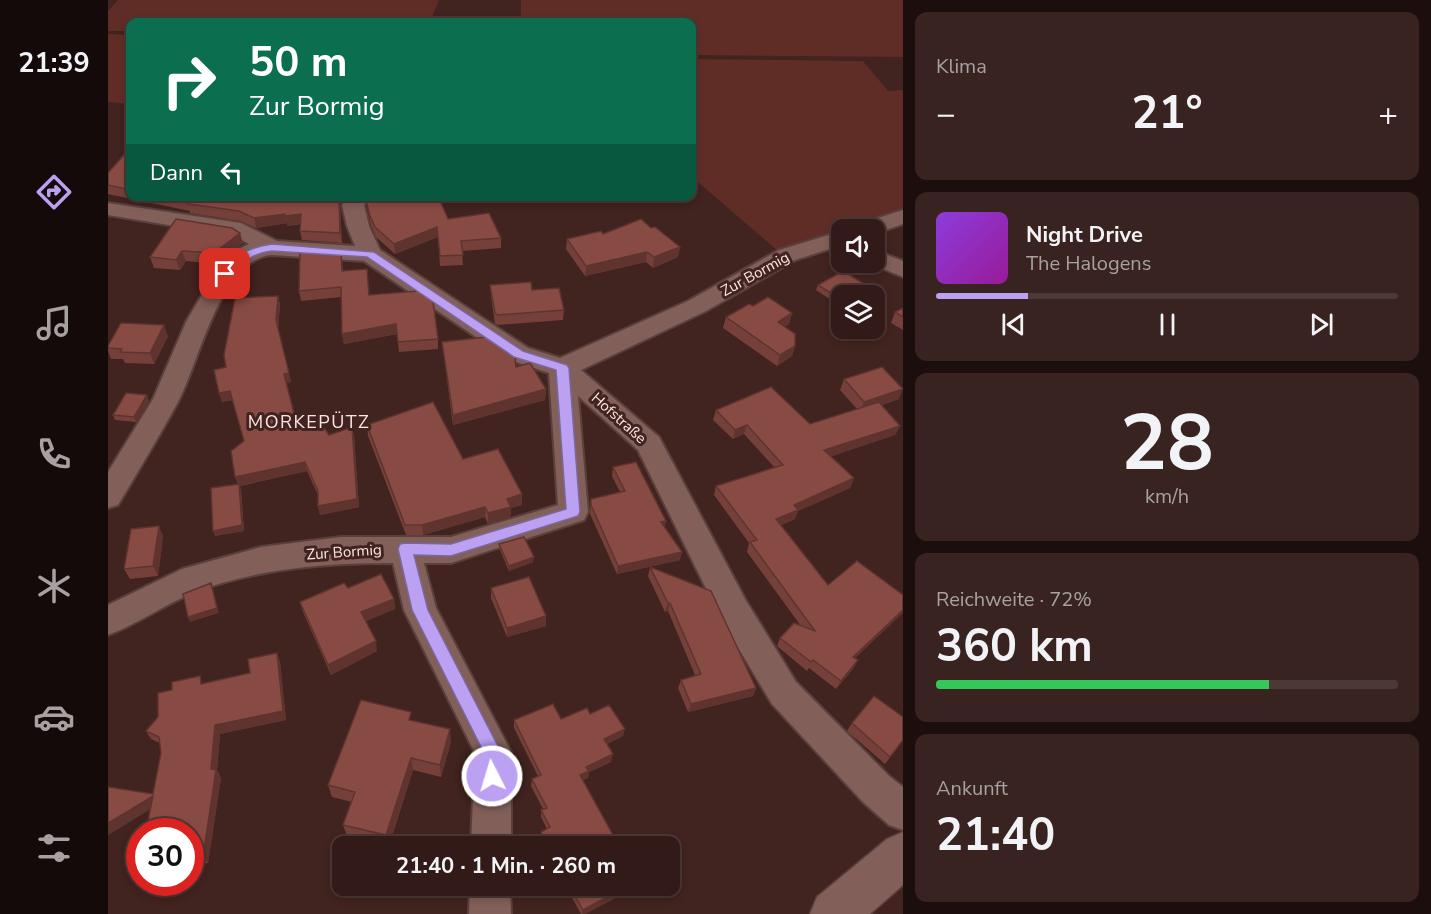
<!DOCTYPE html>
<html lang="de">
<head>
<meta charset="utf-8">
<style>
  :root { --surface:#311a17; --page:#392320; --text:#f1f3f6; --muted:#a8a1a1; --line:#4c3836; --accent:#bca0f2 }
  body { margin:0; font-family:"Nunito Sans",sans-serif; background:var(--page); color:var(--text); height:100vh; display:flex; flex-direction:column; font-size:22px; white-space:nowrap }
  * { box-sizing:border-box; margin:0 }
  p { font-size:20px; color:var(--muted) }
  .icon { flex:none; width:33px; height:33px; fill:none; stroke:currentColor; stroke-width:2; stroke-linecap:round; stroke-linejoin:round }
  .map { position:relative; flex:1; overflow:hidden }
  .details { display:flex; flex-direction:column; gap:12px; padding:12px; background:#1b0e0d; width:528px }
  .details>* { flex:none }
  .top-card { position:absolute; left:18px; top:18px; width:570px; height:183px; border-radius:12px; box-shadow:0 3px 9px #0003,0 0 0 2px var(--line); background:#0b6e4f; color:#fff; overflow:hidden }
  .controls { position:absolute; left:723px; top:219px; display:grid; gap:12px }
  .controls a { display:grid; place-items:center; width:54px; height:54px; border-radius:12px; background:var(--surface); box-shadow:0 3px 9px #0003,0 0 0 2px var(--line); font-size:30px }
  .speed { position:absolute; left:18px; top:818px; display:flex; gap:12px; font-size:30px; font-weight:700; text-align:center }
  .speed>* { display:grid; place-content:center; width:78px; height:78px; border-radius:50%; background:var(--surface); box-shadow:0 3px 9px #0003,0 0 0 2px var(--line); line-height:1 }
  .speed .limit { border:9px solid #d22; background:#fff; color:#111 }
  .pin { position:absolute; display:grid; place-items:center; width:51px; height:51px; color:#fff; margin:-26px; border-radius:12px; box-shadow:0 3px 9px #0006 }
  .me { position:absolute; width:66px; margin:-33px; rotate:355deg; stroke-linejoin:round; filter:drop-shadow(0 0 4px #0008) }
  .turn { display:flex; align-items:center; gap:21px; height:126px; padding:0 24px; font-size:27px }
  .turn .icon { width:78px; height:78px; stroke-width:2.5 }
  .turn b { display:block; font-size:42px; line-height:51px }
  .then { display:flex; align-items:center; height:57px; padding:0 24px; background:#0003; gap:12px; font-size:22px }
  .big { font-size:45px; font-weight:700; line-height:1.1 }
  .details .widget { flex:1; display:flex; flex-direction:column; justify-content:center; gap:9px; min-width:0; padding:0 21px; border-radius:12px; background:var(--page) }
  .details .dial { align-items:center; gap:0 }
  .dial b { font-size:78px; line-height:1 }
  .song { display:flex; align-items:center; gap:18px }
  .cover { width:72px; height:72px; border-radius:9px; background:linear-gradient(135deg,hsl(270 70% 55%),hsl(300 70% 35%)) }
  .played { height:6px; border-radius:3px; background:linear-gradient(90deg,var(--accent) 20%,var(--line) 20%) }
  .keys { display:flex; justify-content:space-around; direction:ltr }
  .heat { display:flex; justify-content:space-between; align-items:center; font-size:33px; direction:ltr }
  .charge { height:9px; border-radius:4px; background:linear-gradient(90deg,#34c759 72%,var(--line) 0) }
  .trip { position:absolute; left:224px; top:836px; width:348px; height:60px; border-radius:12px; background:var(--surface); box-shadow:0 3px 9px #0003,0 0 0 2px var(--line); font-weight:700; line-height:60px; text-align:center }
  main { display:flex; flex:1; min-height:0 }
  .tab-bar { display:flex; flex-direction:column; width:108px; justify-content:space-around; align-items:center; background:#140a09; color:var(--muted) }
  .tab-bar .icon { width:42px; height:42px }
  .tab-bar .active { color:var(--accent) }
  .tab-bar b { font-size:27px; color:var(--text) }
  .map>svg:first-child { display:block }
  .green { fill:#5f2d26 }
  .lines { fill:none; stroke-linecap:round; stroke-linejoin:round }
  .street-casing { stroke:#59403d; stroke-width:4 }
  .secondary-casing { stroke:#59403d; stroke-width:3 }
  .street { fill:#825f59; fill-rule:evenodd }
  .secondary { fill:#825f59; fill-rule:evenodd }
  .wall { fill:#75403a }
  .shaded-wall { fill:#5f342f }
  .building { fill:#884b43; stroke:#5f342f; stroke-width:1.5 }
  .route { fill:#bca0f2; stroke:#7a689d; stroke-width:1.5 }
  .labels { text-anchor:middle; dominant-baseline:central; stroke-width:6; stroke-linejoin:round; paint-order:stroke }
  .street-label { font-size:15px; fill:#fbe6e3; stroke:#41231f }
  .quarter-label { font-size:18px; letter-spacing:1.5px; fill:#fbe6e3; stroke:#41231f }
</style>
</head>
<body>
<main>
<nav class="tab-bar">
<b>21:39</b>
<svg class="icon active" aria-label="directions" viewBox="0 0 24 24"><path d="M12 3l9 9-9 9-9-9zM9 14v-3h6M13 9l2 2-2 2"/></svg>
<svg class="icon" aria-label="music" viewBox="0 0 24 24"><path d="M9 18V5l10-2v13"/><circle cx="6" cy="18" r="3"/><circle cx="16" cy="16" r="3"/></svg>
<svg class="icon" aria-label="phone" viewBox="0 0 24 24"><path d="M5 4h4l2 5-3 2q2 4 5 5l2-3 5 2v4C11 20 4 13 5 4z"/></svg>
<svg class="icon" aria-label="climate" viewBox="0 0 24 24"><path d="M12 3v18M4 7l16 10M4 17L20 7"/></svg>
<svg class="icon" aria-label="car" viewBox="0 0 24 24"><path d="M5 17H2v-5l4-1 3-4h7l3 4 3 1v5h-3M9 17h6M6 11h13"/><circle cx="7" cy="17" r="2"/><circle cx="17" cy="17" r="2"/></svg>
<svg class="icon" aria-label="filters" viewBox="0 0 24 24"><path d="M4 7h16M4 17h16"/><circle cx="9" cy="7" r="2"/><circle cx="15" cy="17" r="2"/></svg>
</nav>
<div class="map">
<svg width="795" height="914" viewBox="0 0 795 914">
  <rect width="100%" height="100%" fill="#41231f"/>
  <path class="green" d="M10 0H331L322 22H22V31H0V11Z
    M413 0H795V57L584 55V22H413Z
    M0 34 22 35V104L0 102Z
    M584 59 755 61 780 91 795 90V211L670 251 584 177Z"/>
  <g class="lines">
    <defs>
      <path id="street" d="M240 196H261L256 205 261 226 272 250 420 348 452 358 580 301 671 250 734 231V245L687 260 598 311 473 370 551 437 637 599 688 682 781 776 795 787V830L781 825 755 802 664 704 613 619 530 450 470 396 480 512 476 520 343 563H316L328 608 403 752V846H363L367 753 296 610 285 563C221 563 156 568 95 589 62 600 33 623 0 635V605L74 569 153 547 233 537H343L450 505 441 373 402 360 256 261 164 255C112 258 91 364 70 402 51 437 30 471 10 505L0 508V472L45 399 78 322 109 269 129 250 141 244 127 236 0 215V203L133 223 169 241 247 246 239 226 234 205Z
        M795 210V224L766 234V230H745L748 225Z
        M766 250 795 261V277L759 262H766Z
        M362 885H402L403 914H361Z"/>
      <path id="secondary" d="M795 832V885L762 914H702L709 897 779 839Z"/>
    </defs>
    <use href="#street" class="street-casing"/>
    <use href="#secondary" class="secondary-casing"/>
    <use href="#street" class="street"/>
    <use href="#secondary" class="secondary"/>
  </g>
  <path class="wall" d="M22 148V196H238L232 204 234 243 194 240 192 231 193 224 179 226V223L148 228 133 221 82 213V211L0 194V173Z
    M257 196 340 219 393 238V248L354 251 355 265 332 266 330 237 287 254 268 237 263 225Z
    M68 219 135 243 109 264 78 261 72 270 46 268 42 257Z
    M543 228 572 247 570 257 545 268 538 262 477 276 458 249 459 239Z
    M233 252 235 271 261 295 330 339V349L291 352 289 334 236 344 234 334 233 297 193 301 191 291Z
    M735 271 776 296 774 302 766 306V296H734V307L708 290 710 285Z
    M382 285 424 290 456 310 455 320 390 325 387 324 383 296Z
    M170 296 172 305 170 328 183 382 178 383 190 429 221 435 246 436 251 507 212 515 210 506V495L199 471 132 486 133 489 136 531 107 536 129 484 136 441 125 400 114 402 111 393Z
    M645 306 684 313 681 324 677 327 687 346 684 356 669 366 615 328 618 317Z
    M795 308V330L783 323 787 312Z
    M60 336 46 364 17 363 15 359H3L0 351V346Z
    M334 342 408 367 438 389 437 400 345 425Z
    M736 379 791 399 774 405 792 426 787 435 723 456 746 478 742 488 690 511 687 519 673 525 747 658 750 660 745 669 728 689 701 668 699 671 669 646 672 638 693 626 639 552 641 543 606 495 608 486 666 467 636 434 625 439 605 420 608 410 702 424 749 409 732 390Z
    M41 401 28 422 7 420 5 415Z
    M259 425 355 459 414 505 403 508V517L380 524 377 517 315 535H298L260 436Z
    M505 467 557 528 572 560 509 574 482 514 483 499 512 492 504 476Z
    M55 536 50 576 22 579 16 569Z
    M391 544 425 562 401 571 392 550Z
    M542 567 648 688 645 696 580 712 570 688 573 680 587 675 560 611 557 612 540 576Z
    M240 588 286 599 287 609 258 621 269 651 223 675 195 612 192 602Z
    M383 588 438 616V626L399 637 383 598Z
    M169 653 172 662 178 720 112 734 109 770 113 778 100 863 82 864V831L42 809 0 835V787L45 794 53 753 52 743 43 739 38 731 95 683 142 673Z
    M482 714 515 736 499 744 503 762 481 772 480 778 475 780 511 846H436L432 838 433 832 439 829 433 817V810L435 809 423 786 424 779 430 776 406 728V720L453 719Z
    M304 721 343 742 333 777 305 770 281 846 239 836 235 825 244 802 224 797 220 785Z
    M744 723 795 740 777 764 739 731Z
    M457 885H529L528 887 477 914H473Z"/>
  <path class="shaded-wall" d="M231 196H238L232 204 234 243 232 233Z
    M177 214 179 223 148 228 146 218Z
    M193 214 195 223 179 226 177 216Z
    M329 227 330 237 287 254 286 244Z
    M132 233 135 243 109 264 106 253Z
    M572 247 570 257 545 268 546 257Z
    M74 251 78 261 72 270 68 260Z
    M539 252 538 262 477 276 478 266Z
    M170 296 172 305 170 329 168 320Z
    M776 296 774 302 766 306V302Z
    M684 313 681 324 667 333 670 322Z
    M288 324 289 334 236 344 234 334Z
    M56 325 60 336 46 364 42 353Z
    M687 346 684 356 669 366 672 355Z
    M181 373 183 382 178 383 176 374Z
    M438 389 437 400 345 425V415Z
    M795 389 791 399 752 412 756 402Z
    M122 391 125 400 114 402 111 393Z
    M39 395 41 401 28 422 26 417Z
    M639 425 636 434 625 439 627 430Z
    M792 426 787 435 713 460 716 450Z
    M244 427 246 436 251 507 212 515 210 506Z
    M197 462 199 471 132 486 133 489 136 531 107 536 105 531 130 486 127 477Z
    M746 478 742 488 690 511 687 519 665 528 668 519 686 505Z
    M414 494V505L403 508V517L380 524V513L399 499Z
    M377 507V517L315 535 314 525Z
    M558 521 556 529 553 522Z
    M51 526 55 536 50 576 45 566Z
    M574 552 572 560 509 574 510 566Z
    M426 557 425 562 401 571V566Z
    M103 583 111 613 82 622 80 617Z
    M286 599 287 609 256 622 253 612Z
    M560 603H562L560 611 557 612Z
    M795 610V613L740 665 745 657Z
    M438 616V626L399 637V628Z
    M268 641 269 651 223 675 220 665Z
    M169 653 172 662 178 720 112 734 109 770 113 778 100 863 95 856 107 725Z
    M750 660 745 669 728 689 733 681Z
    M648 688 645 696 580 712 583 704Z
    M342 729 343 742 333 777 332 765Z
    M517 729 515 736 495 746 496 739Z
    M505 754 503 762 481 772 480 778 471 782 472 775 478 767Z
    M303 758 305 770 281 846 278 835Z
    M45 796 51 804 0 835V823Z
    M522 885H529L528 887 477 914H474L475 910Z"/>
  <path class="building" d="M22 148V190L0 185V173Z
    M55 196H231L232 233 192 231 193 214 177 216V214L146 218 131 211 80 204 81 202Z
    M257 196H330L340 219 381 213 393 238 353 241 355 255 332 256 329 227 286 244 267 227 262 216Z
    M68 219 124 228 132 233 106 253 74 251 68 260 42 257Z
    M533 219 543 228 547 227 572 247 546 257 539 252 478 266 459 239 493 231 495 234Z
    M192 249 233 252 234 271 259 269 261 295 310 291 325 301 330 339 290 342 288 324 234 334 233 287 191 291Z
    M735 271 776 296 766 302V296H734V300L710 285Z
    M423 282 424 290 451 288 456 310 390 315 387 313 382 285Z
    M170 296 168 320 181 373 176 374 190 429 212 422 221 435 244 427 249 499 210 506V491L197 462 127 477 123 451 136 441 122 391 111 393 106 370 118 367 116 355 127 298Z
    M660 297 684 313 670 322 687 334V346L672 355 618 317 641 304 645 306Z
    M795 308V317L787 312Z
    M13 323 56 325 42 353 12 352 14 349 0 348V346Z
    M379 337 407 357 408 367 422 363 438 389 345 415 334 342Z
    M774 367 795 389 756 402 736 379Z
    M663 387 702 424 771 402 792 426 716 450 746 478 686 505 690 510 668 519 720 585 749 561 795 595V610L745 657 750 660 733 681 705 660 703 662 672 638 686 623 707 631 642 542 649 540 608 486 675 465 639 425 627 430 608 410Z
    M18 393 39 395 26 417 5 415Z
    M325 402 355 459 390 449 414 494 399 499 403 507 380 513 377 507 314 525H297L259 425Z
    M528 462 558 521 553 522 574 552 510 566 483 505V499L517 491 505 467Z
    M131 484 134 525 105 531 103 488Z
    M51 526 45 566 16 569 23 529Z
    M416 537 426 557 401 566 391 544Z
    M542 567 603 591 648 688 583 704 573 680 593 674 562 603H560Z
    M273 574 286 599 253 612 268 641 220 665 192 602 236 583 240 588Z
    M421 577 438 616 399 628 383 588Z
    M103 583 109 608 80 617 75 594Z
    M169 653 175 711 107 725 103 769 108 770 95 856 82 857V831H38L45 796 0 823V787L45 794 53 753 51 737 38 731 50 717V693L64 690V682L92 676 93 684 142 673 140 659Z
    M766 696 795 717V740L782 757 744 723Z
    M253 700 303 712 301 720 342 729 332 765 303 758 278 835 235 825 247 792 220 785Z
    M445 704 453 719 479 708 482 714 501 705 517 729 496 739 505 754 478 767 481 771 472 775 511 846H440L433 832 442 827 433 810 439 808 424 779 433 775 406 720Z
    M461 885H522L475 910Z"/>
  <path class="route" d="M164 244 266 252 415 351 459 365 461 368 472 512 470 516 343 556 306 555 320 610 393 752V776L390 782 384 784 378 782 375 776 376 753 304 610 290 549 292 544 297 543 343 544 458 509 448 370 406 357 259 257 164 251C144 253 135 263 121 276H113L111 274C126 256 141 247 164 244Z"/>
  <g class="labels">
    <g class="street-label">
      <text transform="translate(647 274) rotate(-29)">Zur Bormig</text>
      <text transform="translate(511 418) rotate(42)">Hofstraße</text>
      <text transform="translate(236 552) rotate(-4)">Zur Bormig</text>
    </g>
    <g class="quarter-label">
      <text x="201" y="422">MORKEPÜTZ</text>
    </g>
  </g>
</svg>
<div class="controls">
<a><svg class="icon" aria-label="sound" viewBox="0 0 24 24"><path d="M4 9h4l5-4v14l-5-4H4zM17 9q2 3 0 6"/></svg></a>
<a><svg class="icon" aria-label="layers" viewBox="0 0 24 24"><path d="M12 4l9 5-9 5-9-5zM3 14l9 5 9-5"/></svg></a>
</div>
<div class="speed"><div class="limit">30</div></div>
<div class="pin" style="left:117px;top:274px;background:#d93025"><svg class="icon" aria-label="arrive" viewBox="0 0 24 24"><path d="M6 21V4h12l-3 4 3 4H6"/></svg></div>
<svg class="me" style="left:384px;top:776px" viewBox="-20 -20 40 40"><circle r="17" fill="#bca0f2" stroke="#fff" stroke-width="3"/><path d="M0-11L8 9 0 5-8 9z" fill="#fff"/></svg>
<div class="trip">21:40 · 1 Min. · 260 m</div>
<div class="top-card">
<div class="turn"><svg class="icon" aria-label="right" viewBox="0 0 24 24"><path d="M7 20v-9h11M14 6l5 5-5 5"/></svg><div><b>50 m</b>Zur Bormig</div></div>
<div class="then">Dann<svg class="icon" aria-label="left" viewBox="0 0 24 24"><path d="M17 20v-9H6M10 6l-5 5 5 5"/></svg></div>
</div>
</div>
<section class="details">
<div class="widget"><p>Klima</p>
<div class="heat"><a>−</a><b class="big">21°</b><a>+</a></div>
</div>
<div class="widget">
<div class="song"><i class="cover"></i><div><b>Night Drive</b><p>The Halogens</p></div></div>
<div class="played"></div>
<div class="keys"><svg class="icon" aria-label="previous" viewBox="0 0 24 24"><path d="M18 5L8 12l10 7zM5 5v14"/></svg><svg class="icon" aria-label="pause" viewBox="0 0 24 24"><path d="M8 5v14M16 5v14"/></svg><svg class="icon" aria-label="next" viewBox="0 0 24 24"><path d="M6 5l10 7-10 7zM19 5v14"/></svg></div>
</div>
<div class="widget dial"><b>28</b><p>km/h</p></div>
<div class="widget"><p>Reichweite · 72%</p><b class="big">360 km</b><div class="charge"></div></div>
<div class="widget"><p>Ankunft</p><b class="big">21:40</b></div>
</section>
</main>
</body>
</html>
